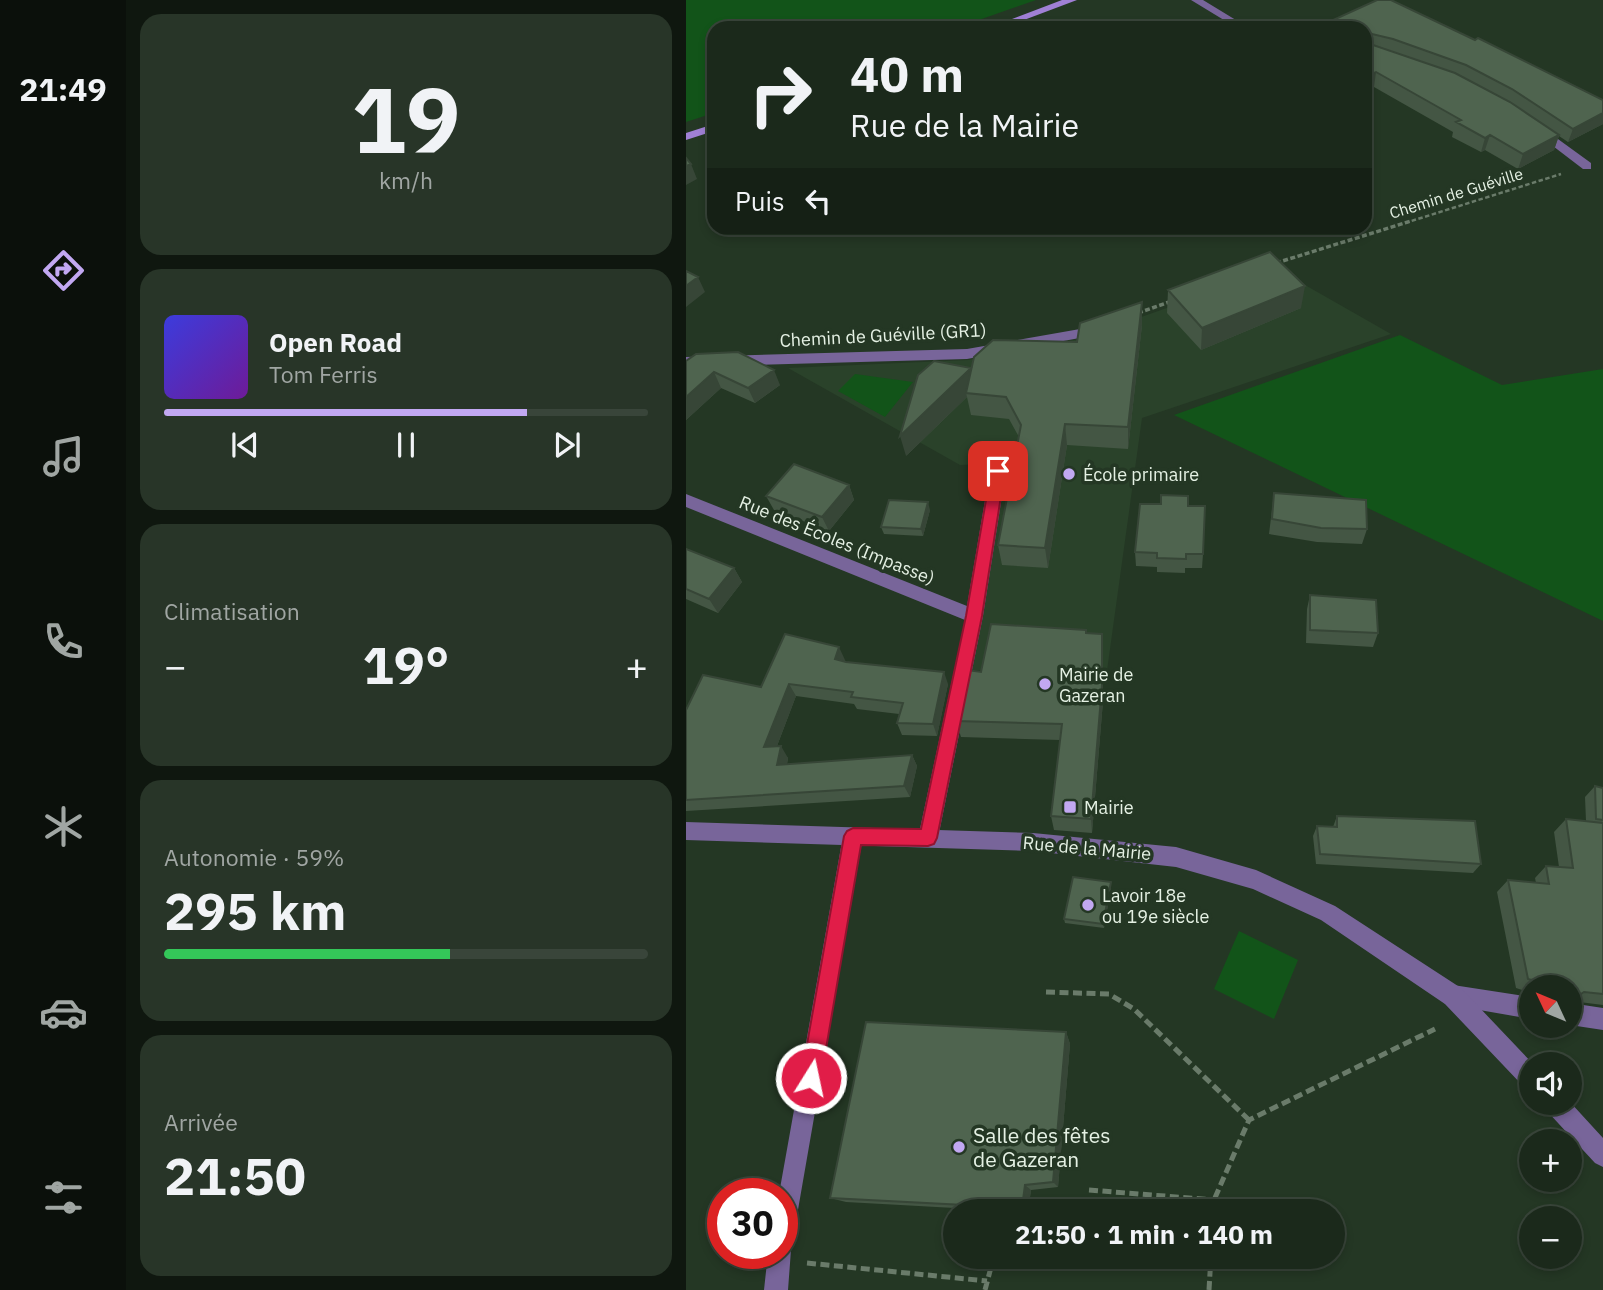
<!DOCTYPE html>
<html lang="fr">
<head>
<meta charset="utf-8">
<style>
  :root { --surface:#1b291b; --page:#283528; --text:#f1f3f6; --muted:#a0a6a3; --line:#39453a; --accent:#c2a8f2 }
  body { margin:0; font-family:"IBM Plex Sans",sans-serif; background:var(--page); color:var(--text); height:100vh; display:flex; flex-direction:column; font-size:26px; white-space:nowrap }
  * { box-sizing:border-box; margin:0 }
  p { font-size:23px; color:var(--muted) }
  .icon { flex:none; width:38px; height:38px; fill:none; stroke:currentColor; stroke-width:2; stroke-linecap:round; stroke-linejoin:round }
  .map { position:relative; flex:1; overflow:hidden }
  .details { display:flex; flex-direction:column; gap:14px; padding:14px; background:#0f170f; width:560px }
  .details>* { flex:none }
  .banner { position:absolute; left:21px; top:21px; width:665px; height:214px; border-radius:21px; box-shadow:0 4px 10px #0003,0 0 0 2px var(--line); background:#1b291b; color:var(--text); overflow:hidden }
  .needle { width:46px; rotate:314deg }
  .buttons { position:absolute; left:833px; top:975px; display:grid; gap:14px }
  .buttons a { display:grid; place-items:center; width:63px; height:63px; border-radius:50%; background:var(--surface); box-shadow:0 4px 10px #0003,0 0 0 2px var(--line); font-size:35px }
  .speed { position:absolute; left:21px; top:1178px; display:flex; gap:14px; font-size:35px; font-weight:700; text-align:center }
  .speed>* { display:grid; place-content:center; width:91px; height:91px; border-radius:50%; background:var(--surface); box-shadow:0 4px 10px #0003,0 0 0 2px var(--line); line-height:1 }
  .speed .limit { border:10px solid #d22; background:#fff; color:#111 }
  .pin { position:absolute; display:grid; place-items:center; width:60px; height:60px; color:#fff; margin:-30px; border-radius:14px; box-shadow:0 4px 10px #0006 }
  .me { position:absolute; width:77px; margin:-38px; rotate:10deg; stroke-linejoin:round; filter:drop-shadow(0 0 5px #0008) }
  .turn { display:flex; align-items:center; gap:24px; height:147px; padding:0 28px; font-size:32px }
  .turn .icon { width:91px; height:91px; stroke-width:2.5 }
  .turn b { display:block; font-size:49px; line-height:60px }
  .then { display:flex; align-items:center; height:66px; padding:0 28px; background:#0003; gap:14px; font-size:26px }
  .big { font-size:52px; font-weight:700; line-height:1.1 }
  .details .widget { flex:1; display:flex; flex-direction:column; justify-content:center; gap:10px; min-width:0; padding:0 24px; border-radius:21px; background:var(--page) }
  .details .dial { align-items:center; gap:0 }
  .dial b { font-size:91px; line-height:1 }
  .song { display:flex; align-items:center; gap:21px }
  .cover { width:84px; height:84px; border-radius:10px; background:linear-gradient(135deg,hsl(240 70% 55%),hsl(280 70% 35%)) }
  .played { height:7px; border-radius:4px; background:linear-gradient(90deg,var(--accent) 75%,var(--line) 75%) }
  .keys { display:flex; justify-content:space-around; direction:ltr }
  .heat { display:flex; justify-content:space-between; align-items:center; font-size:38px; direction:ltr }
  .charge { height:10px; border-radius:5px; background:linear-gradient(90deg,#34c759 59%,var(--line) 0) }
  .trip { position:absolute; left:257px; top:1199px; width:402px; height:70px; border-radius:35px; background:var(--surface); box-shadow:0 4px 10px #0003,0 0 0 2px var(--line); font-weight:700; line-height:70px; text-align:center }
  main { display:flex; flex:1; min-height:0 }
  .dock { display:flex; flex-direction:column; width:126px; justify-content:space-around; align-items:center; background:#0b100b; color:var(--muted) }
  .dock .icon { width:49px; height:49px }
  .dock .on { color:var(--accent) }
  .dock b { font-size:32px; color:var(--text) }
  .map>svg:first-child { display:block }
  .built { fill:#2a422a }
  .green { fill:#125419 }
  .lines { fill:none; stroke-linecap:round; stroke-linejoin:round }
  .path-far2 { stroke:#6a7b6a; stroke-width:2.5; stroke-dasharray:4.5 2.5; stroke-linecap:butt }
  .path-far1 { stroke:#6a7b6a; stroke-width:3.5; stroke-dasharray:5 2.5; stroke-linecap:butt }
  .path { stroke:#6a7b6a; stroke-width:5; stroke-dasharray:9 4.5; stroke-linecap:butt }
  .minor { fill:#78659a; fill-rule:evenodd }
  .tertiary { fill:#78659a; fill-rule:evenodd }
  .secondary { fill:#a080d5; fill-rule:evenodd }
  .wall { fill:#445644 }
  .shaded-wall { fill:#374637 }
  .building { fill:#4f644f; stroke:#374637; stroke-width:2 }
  .route { fill:#e11d48; stroke:#92132f; stroke-width:2 }
  .poi-dot { fill:#c2a8f2; stroke:#243724; stroke-width:2.5 }
  .labels { text-anchor:middle; dominant-baseline:central; stroke-width:7; stroke-linejoin:round; paint-order:stroke }
  .far-street-label { font-size:16px; fill:#e5f1e4; stroke:#243724 }
  .street-label { font-size:18px; fill:#e5f1e4; stroke:#243724 }
  .poi-label { font-size:18px; fill:#e5f1e4; stroke:#243724; text-anchor:start }
  .near-poi-label { font-size:21px; fill:#e5f1e4; stroke:#243724; text-anchor:start }
</style>
</head>
<body>
<main>
<nav class="dock">
<b>21:49</b>
<svg class="icon on" aria-label="directions" viewBox="0 0 24 24"><path d="M12 3l9 9-9 9-9-9zM9 14v-3h6M13 9l2 2-2 2"/></svg>
<svg class="icon" aria-label="music" viewBox="0 0 24 24"><path d="M9 18V5l10-2v13"/><circle cx="6" cy="18" r="3"/><circle cx="16" cy="16" r="3"/></svg>
<svg class="icon" aria-label="phone" viewBox="0 0 24 24"><path d="M5 4h4l2 5-3 2q2 4 5 5l2-3 5 2v4C11 20 4 13 5 4z"/></svg>
<svg class="icon" aria-label="climate" viewBox="0 0 24 24"><path d="M12 3v18M4 7l16 10M4 17L20 7"/></svg>
<svg class="icon" aria-label="car" viewBox="0 0 24 24"><path d="M5 17H2v-5l4-1 3-4h7l3 4 3 1v5h-3M9 17h6M6 11h13"/><circle cx="7" cy="17" r="2"/><circle cx="17" cy="17" r="2"/></svg>
<svg class="icon" aria-label="filters" viewBox="0 0 24 24"><path d="M4 7h16M4 17h16"/><circle cx="9" cy="7" r="2"/><circle cx="15" cy="17" r="2"/></svg>
</nav>
<section class="details">
<div class="widget dial"><b>19</b><p>km/h</p></div>
<div class="widget">
<div class="song"><i class="cover"></i><div><b>Open Road</b><p>Tom Ferris</p></div></div>
<div class="played"></div>
<div class="keys"><svg class="icon" aria-label="previous" viewBox="0 0 24 24"><path d="M18 5L8 12l10 7zM5 5v14"/></svg><svg class="icon" aria-label="pause" viewBox="0 0 24 24"><path d="M8 5v14M16 5v14"/></svg><svg class="icon" aria-label="next" viewBox="0 0 24 24"><path d="M6 5l10 7-10 7zM19 5v14"/></svg></div>
</div>
<div class="widget"><p>Climatisation</p>
<div class="heat"><a>−</a><b class="big">19°</b><a>+</a></div>
</div>
<div class="widget"><p>Autonomie · 59%</p><b class="big">295 km</b><div class="charge"></div></div>
<div class="widget"><p>Arrivée</p><b class="big">21:50</b></div>
</section>
<div class="map">
<svg width="917" height="1290" viewBox="0 0 917 1290">
  <rect width="100%" height="100%" fill="#243724"/>
  <path class="built" d="M591 269 705 334 456 418 420 678 286 670 320 463 274 465 102 368 282 360 393 339Z"/>
  <path class="green" d="M0 0H350L270 28H28V113L0 122Z
    M714 335 816 385 917 369V621L488 415Z
    M169 374 227 382 199 417 152 391Z
    M553 931 612 960 588 1019 528 989Z"/>
  <g class="lines">
    <path class="path-far2" d="M719 223 875 174"/>
    <path class="path-far1" d="M590 263 725 221
      M452 313 486 301"/>
    <path class="path" d="M360 992 423 994 448 1009 563 1120
      M403 1190 528 1200
      M528 1211V1200L563 1120 749 1029
      M121 1263 301 1281
      M299 1290 308 1256
      M523 1290 525 1256"/>
    <path class="minor" d="M505 0H517L563 28H551Z
      M846 126H854L905 163V169H897L846 130Z
      M394 329 399 331V337L281 359 0 367V357L281 349Z
      M312 465 320 471 297 616 252 838 249 845 242 847 235 845 232 838 279 620 0 507V494L281 606 304 471Z
      M167 827 174 829 177 836 105 1250 102 1290H78L82 1253H96V1194H93L157 836 160 829Z
      M767 985 845 997V1019L759 1004 756 996 759 988Z
      M884 1003 917 1008V1030L884 1025Z"/>
    <path class="tertiary" d="M0 822 347 833 490 847 570 870 649 906 775 988 847 1064 845 1089 837 1086 759 1004 635 920 567 889 490 867 347 851 0 840Z
      M857 1102H884L917 1138V1167L909 1163 860 1110Z"/>
    <path class="secondary" d="M376 0H391L317 28H302Z
      M28 124V131L0 140V133Z"/>
  </g>
  <path class="wall" d="M691 0H705L789 40 792 38 917 100V124L882 142 873 136 868 150 832 169 799 150 795 152 766 137 767 132 688 87 679 91V28H646L647 20Z
    M482 290 615 308 515 350 481 313Z
    M456 325 442 449 381 445 362 568 316 565 312 545 333 437 323 419 285 415 281 397 220 456 285 368Z
    M0 361 94 385 69 403 35 388 0 420Z
    M163 485 168 500 143 531 88 510 80 496Z
    M588 493 681 529 676 544 631 542 583 534Z
    M502 506 517 554 516 568H499V573L471 572V567L450 566 449 552Z
    M244 510 237 536 198 534 195 527Z
    M0 549 48 568 56 582 32 613 0 599Z
    M624 595 692 633 687 647 620 643 621 609Z
    M416 634 417 651V701L406 833 368 830 365 816 374 740 275 737 270 721 295 672Z
    M159 660V662L262 684 251 736 216 735 211 723 213 714 171 709 168 704 110 696 91 746 102 758 101 764 226 755 231 766 224 797 0 811V710Z
    M909 786 917 788V1005L885 1001 884 1002V987H845V993L830 988 811 892 822 880 850 883 849 878 860 866 873 867 868 832 880 819 900 821 899 797Z
    M651 816 795 864 787 873 630 864 627 836 631 826 647 827Z
    M425 882V887L418 928 379 923 378 919Z
    M380 1032 384 1044 372 1187 345 1190 342 1211H323L160 1202 144 1198Z"/>
  <path class="shaded-wall" d="M690 72 688 87 679 91V77Z
    M917 113V124L882 142 887 129Z
    M804 135 799 150 795 152 799 138Z
    M873 135 868 150 832 169 837 154Z
    M5 164 11 179 0 185V166Z
    M12 277 19 292 0 307V286Z
    M619 286 615 308 515 350 516 328Z
    M456 302V325L442 449V427Z
    M285 368 280 393 281 397 220 456 214 436Z
    M88 370 94 385 69 403 62 388Z
    M28 372 35 388 0 420V397Z
    M379 424 381 445 362 568 359 548Z
    M163 485 168 500 143 531 136 517Z
    M242 502 244 510 237 536 235 529Z
    M48 568 56 582 32 613 23 599Z
    M416 634 417 651V701L406 833 405 819Z
    M153 647 159 660 155 672 149 659Z
    M258 672 262 684 251 736 247 724Z
    M103 684 110 696 86 759 78 747Z
    M95 746 102 758 99 776 91 765Z
    M226 755 231 766 224 797 218 786Z
    M425 882V887L418 928 417 924Z
    M380 1032 384 1044 372 1187 367 1182Z
    M339 1185 345 1190 342 1211 336 1208Z"/>
  <path class="building" d="M691 0H705L789 40 792 38 917 100V113L887 129 826 89 780 65 707 39 682 33 679 36V28H662L647 20Z
    M679 39 681 43 769 73 824 102 873 135 837 154 804 135 799 138 770 122 775 120 690 72 679 77Z
    M0 158 5 164 0 166Z
    M584 252 619 286 516 328 482 290Z
    M0 271 12 277 0 286Z
    M456 302 442 427 379 424 359 548 312 545 335 425 320 397 280 393 288 357 307 340 391 342 394 323Z
    M52 352 88 370 62 388 28 372 0 397V361L10 354Z
    M248 361 285 368 214 436 232 375Z
    M108 464 163 485 136 517 80 496Z
    M588 493 680 500 681 529 635 528 586 519Z
    M475 495 502 496V506H519L517 554H500V559L471 558V553L449 552 454 504H475Z
    M203 500 242 502 235 529 195 527Z
    M0 549 48 568 23 599 0 589Z
    M624 595 690 600 692 633 624 630Z
    M305 624 400 630V633L416 634V685L405 819 365 816 376 724 270 721 281 670 295 672Z
    M99 634 153 647 149 659 160 662 258 672 247 724 211 723 217 703 165 697 167 692 103 684 78 747 95 746 91 765 226 755 218 786 0 800V710L17 675 75 687Z
    M909 786 917 788V820L910 819Z
    M651 816 789 821 795 864 634 854 631 826 651 827Z
    M880 819 917 823V994L898 992 895 994 884 991V987H870L842 979 822 880 863 884 860 866 887 868Z
    M387 877 425 882 417 924 378 919Z
    M180 1022 380 1032 367 1182 339 1185 336 1208 144 1198Z"/>
  <path class="route" d="M312 466 319 471 296 616 251 838 248 844 242 846 175 845 135 1078 132 1085 125 1088 118 1085 115 1078 158 836 161 831 167 828 235 829 280 616 305 471Z"/>
  <g class="poi-dot">
    <circle cx="383" cy="474" r="7"/>
    <circle cx="359" cy="684" r="7"/>
    <rect x="377" y="800" width="14" height="14" rx="3.5"/>
    <circle cx="402" cy="905" r="7"/>
    <circle cx="273" cy="1147" r="7"/>
  </g>
  <g class="labels">
    <g class="far-street-label">
      <text transform="translate(770 193) rotate(-17)">Chemin de Guéville</text>
    </g>
    <g class="street-label">
      <text transform="translate(197 335) rotate(-3)">Chemin de Guéville (GR1)</text>
      <text transform="translate(151 540) rotate(22)">Rue des Écoles (Impasse)</text>
      <text transform="translate(401 848) rotate(5)">Rue de la Mairie</text>
    </g>
    <g class="poi-label">
      <text x="397" y="474">École primaire</text>
      <text x="373" y="674">Mairie de<tspan x="373" dy="21">Gazeran</tspan></text>
      <text x="398" y="807">Mairie</text>
      <text x="416" y="895">Lavoir 18e<tspan x="416" dy="21">ou 19e siècle</tspan></text>
    </g>
    <g class="near-poi-label">
      <text x="287" y="1135">Salle des fêtes<tspan x="287" dy="24">de Gazeran</tspan></text>
    </g>
  </g>
</svg>
<div class="buttons">
<a><svg class="needle" viewBox="-14 -14 28 28"><path d="M0-13l5 13h-10z" fill="#e53935"/><path d="M0 13l5-13h-10z" fill="#a0a6a3"/></svg></a>
<a><svg class="icon" aria-label="sound" viewBox="0 0 24 24"><path d="M4 9h4l5-4v14l-5-4H4zM17 9q2 3 0 6"/></svg></a>
<a>+</a>
<a>−</a>
</div>
<div class="speed"><div class="limit">30</div></div>
<div class="pin" style="left:312px;top:471px;background:#d93025"><svg class="icon" aria-label="arrive" viewBox="0 0 24 24"><path d="M6 21V4h12l-3 4 3 4H6"/></svg></div>
<svg class="me" style="left:125px;top:1078px" viewBox="-20 -20 40 40"><circle r="17" fill="#e11d48" stroke="#fff" stroke-width="3"/><path d="M0-11L8 9 0 5-8 9z" fill="#fff"/></svg>
<div class="trip">21:50 · 1 min · 140 m</div>
<div class="banner">
<div class="turn"><svg class="icon" aria-label="right" viewBox="0 0 24 24"><path d="M7 20v-9h11M14 6l5 5-5 5"/></svg><div><b>40 m</b>Rue de la Mairie</div></div>
<div class="then">Puis<svg class="icon" aria-label="left" viewBox="0 0 24 24"><path d="M17 20v-9H6M10 6l-5 5 5 5"/></svg></div>
</div>
</div>
</main>
</body>
</html>
